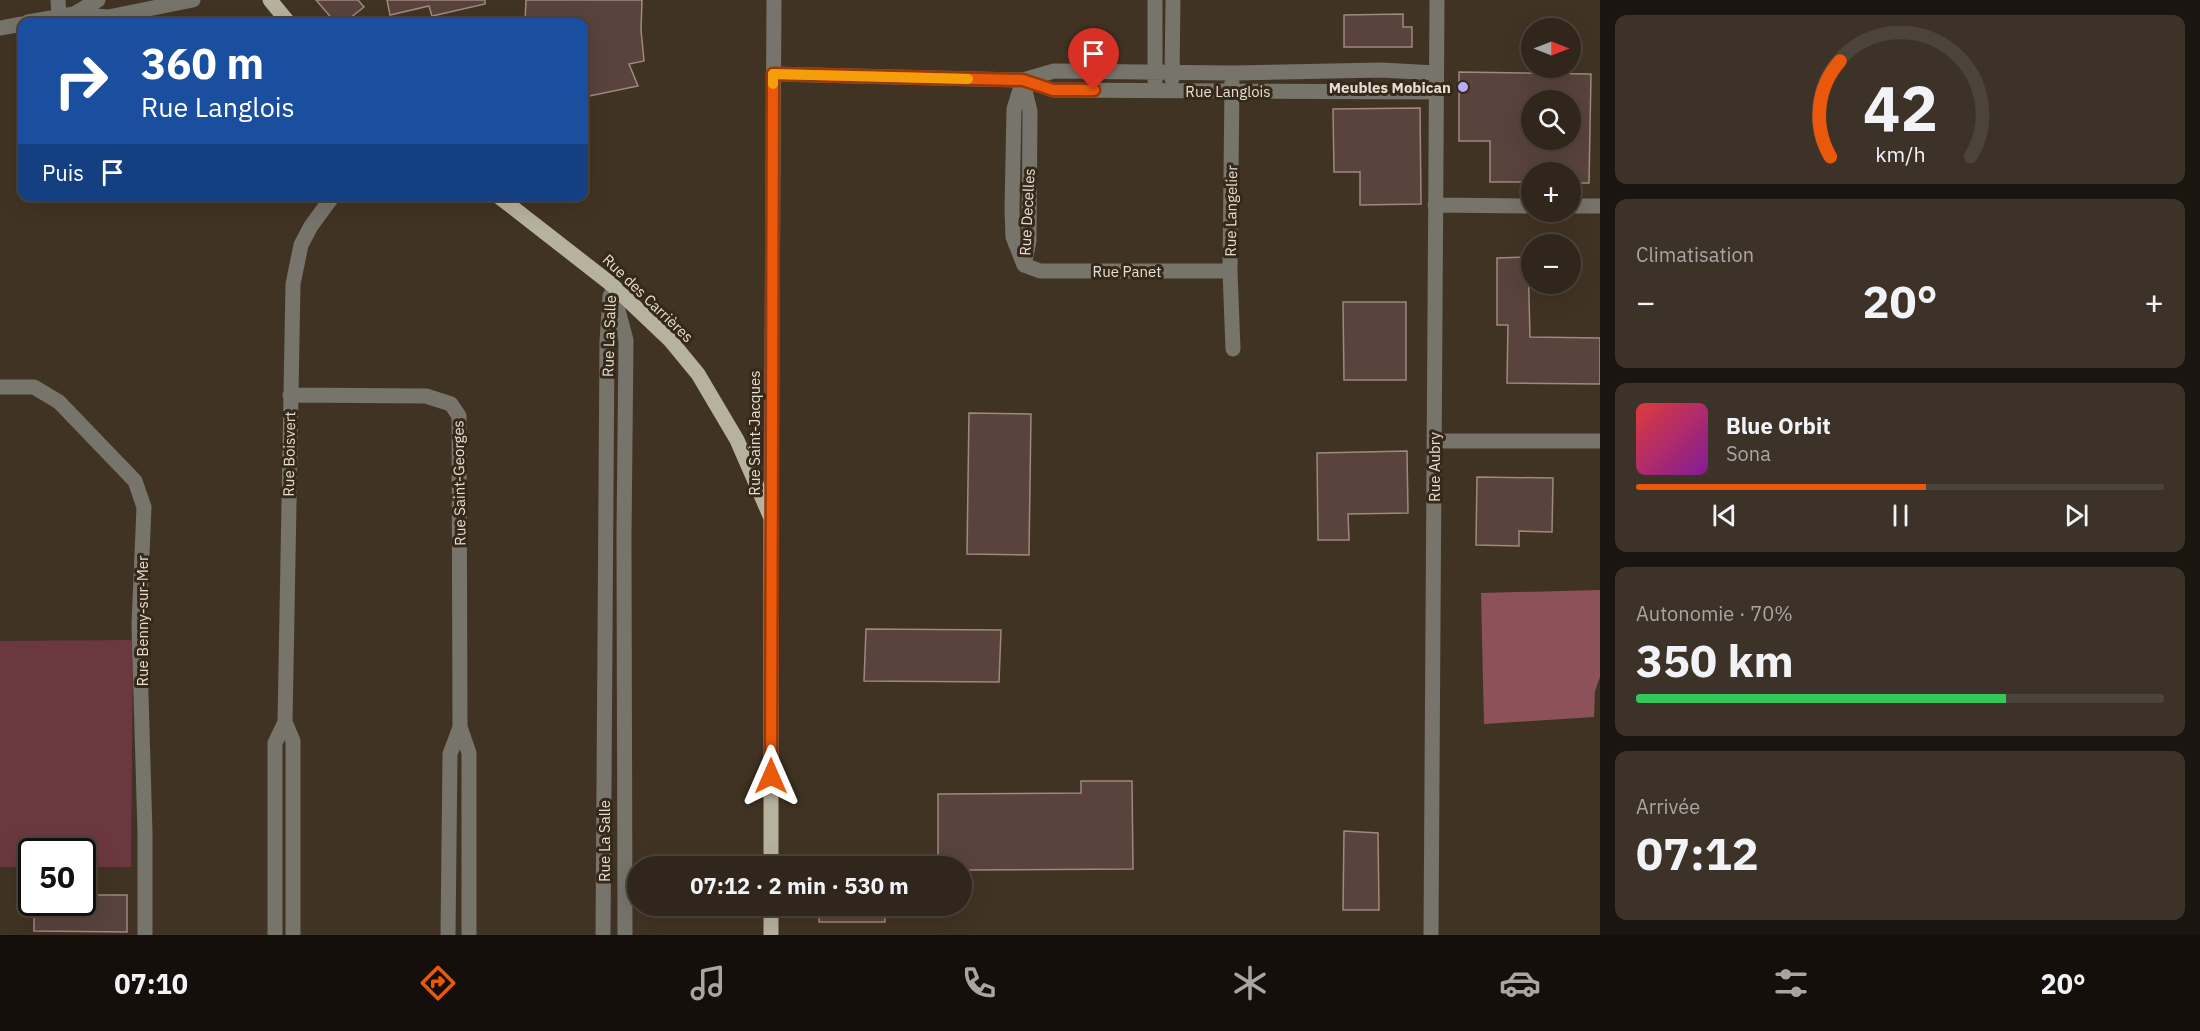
<!DOCTYPE html>
<html lang="fr">
<head>
<meta charset="utf-8">
<style>
  :root { --surface:#31261b; --page:#3d3228; --text:#f1f3f6; --muted:#a8a5a3; --line:#4c433a; --accent:#ea580c }
  body { margin:0; font-family:"IBM Plex Sans",sans-serif; background:var(--page); color:var(--text); height:100vh; display:flex; flex-direction:column; font-size:22px; white-space:nowrap }
  * { box-sizing:border-box; margin:0 }
  p { font-size:20px; color:var(--muted) }
  .icon { flex:none; width:33px; height:33px; fill:none; stroke:currentColor; stroke-width:2; stroke-linecap:round; stroke-linejoin:round }
  .map { position:relative; flex:1; overflow:hidden }
  .drawer { display:flex; flex-direction:column; gap:15px; padding:15px; background:#1b150f; width:600px }
  .drawer>* { flex:none }
  .hud { position:absolute; left:18px; top:18px; width:570px; height:183px; border-radius:12px; box-shadow:0 6px 24px #0002,0 0 0 2px var(--line); background:#1a4fa0; color:#fff; overflow:hidden }
  .needle { width:39px; rotate:90deg }
  .fabs { position:absolute; left:1521px; top:18px; display:grid; gap:12px }
  .fabs a { display:grid; place-items:center; width:60px; height:60px; border-radius:50%; background:var(--surface); box-shadow:0 6px 24px #0002,0 0 0 2px var(--line); font-size:30px }
  .speed { position:absolute; left:18px; top:838px; display:flex; gap:12px; font-size:30px; font-weight:700; text-align:center }
  .speed>* { display:grid; place-content:center; width:78px; height:78px; border-radius:50%; background:var(--surface); box-shadow:0 6px 24px #0002,0 0 0 2px var(--line); line-height:1 }
  .speed .limit { border:3px solid #111; border-radius:9px; background:#fff; color:#111 }
  .pin { position:absolute; display:grid; place-items:center; width:51px; height:51px; color:#fff; margin:-62px -26px; border-radius:50% 50% 50% 0; rotate:-45deg; box-shadow:0 0 6px #0007 }
  .pin .icon { rotate:45deg }
  .me { position:absolute; width:66px; margin:-33px; rotate:0deg; stroke-linejoin:round; filter:drop-shadow(0 0 4px #0008) }
  .turn { display:flex; align-items:center; gap:21px; height:126px; padding:0 24px; font-size:27px }
  .turn .icon { width:78px; height:78px; stroke-width:2.5 }
  .turn b { display:block; font-size:42px; line-height:51px }
  .then { display:flex; align-items:center; height:57px; padding:0 24px; background:#0003; gap:12px; font-size:22px }
  .big { font-size:45px; font-weight:700; line-height:1.1 }
  .drawer .widget { flex:1; display:flex; flex-direction:column; justify-content:center; gap:9px; min-width:0; padding:0 21px; border-radius:12px; background:var(--page) }
  .drawer .dial { align-items:center; gap:0 }
  .dial svg { height:156px; overflow:visible; fill:none; stroke:var(--line); stroke-width:7; stroke-linecap:round; text-anchor:middle }
  .dial text { fill:var(--text); stroke:none }
  .song { display:flex; align-items:center; gap:18px }
  .cover { width:72px; height:72px; border-radius:9px; background:linear-gradient(135deg,hsl(0 70% 55%),hsl(290 70% 35%)) }
  .played { height:6px; border-radius:3px; background:linear-gradient(90deg,var(--accent) 55%,var(--line) 55%) }
  .keys { display:flex; justify-content:space-around; direction:ltr }
  .heat { display:flex; justify-content:space-between; align-items:center; font-size:33px; direction:ltr }
  .charge { height:9px; border-radius:4px; background:linear-gradient(90deg,#34c759 70%,var(--line) 0) }
  .trip { position:absolute; left:627px; top:856px; width:345px; height:60px; border-radius:30px; background:var(--surface); box-shadow:0 6px 24px #0002,0 0 0 2px var(--line); font-weight:700; line-height:60px; text-align:center }
  .menu { display:flex; height:96px; justify-content:space-around; align-items:center; background:#140f0b; color:var(--muted) }
  .menu .icon { width:42px; height:42px }
  .menu .selected { color:var(--accent) }
  .menu b { font-size:27px; color:var(--text) }
  main { display:flex; flex:1; min-height:0 }
  .map>svg:first-child { display:block }
  .green { fill:#6c383f }
  .forest { fill:#8d5259 }
  .building { fill:#59433c; stroke:#a0887f; stroke-width:1.5; fill-rule:evenodd }
  .lines { fill:none; stroke-linecap:round; stroke-linejoin:round }
  .minor { stroke:#76746b; stroke-width:15 }
  .major { stroke:#b6b29e; stroke-width:15 }
  .route-casing { stroke:#983908; stroke-width:15 }
  .route { stroke:#ea580c; stroke-width:10 }
  .slow { stroke:#f59e0b; stroke-width:10 }
  .poi-dot { fill:#b3adf9; stroke:#36291a; stroke-width:2 }
  .labels { text-anchor:middle; dominant-baseline:central; stroke-width:6; stroke-linejoin:round; paint-order:stroke }
  .poi-label { font-size:15px; font-weight:bold; fill:#e6ddd4; stroke:#36291a; text-anchor:end }
  .street-label { font-size:15px; fill:#e6ddd4; stroke:#36291a }
</style>
</head>
<body>
<main>
<div class="map">
<svg width="1600" height="935" viewBox="0 0 1600 935">
  <rect width="100%" height="100%" fill="#413324"/>
  <path class="green" d="M133 640 131 867H83L82 852H32L31 867H0V641Z"/>
  <path class="forest" d="M1600 590V677L1595 691 1594 717 1484 724 1481 593Z"/>
  <path class="building" d="M316 0H358L364 7 345 22H335Z
    M387 0H485V4L432 16 429 6 390 15Z
    M526 0H642L641 30 644 61 629 64 638 86 584 97V22H525Z
    M1403 14V27H1412V47H1344V15Z
    M1459 72 1591 74 1589 183H1570V172H1532V182H1490V141H1459ZM1532 100H1570V140H1532Z
    M1420 108 1421 204 1360 205V172H1334L1333 109Z
    M1528 257 1530 337 1600 338V384L1507 383 1508 325H1497V258Z
    M1343 302H1406V380H1344Z
    M969 413 1031 414 1029 555 967 554Z
    M1407 451 1408 513 1348 514 1349 540H1318L1317 453Z
    M1477 477 1553 478 1552 532 1519 531V546L1476 545Z
    M866 629 1001 630 999 682 864 681Z
    M1081 781H1132L1133 869 962 870V867H938V794L1081 793Z
    M1344 831 1378 833 1379 910H1343Z
    M82 895H127V932L34 931V903H82Z
    M819 906H885V922H819Z"/>
  <g class="lines">
    <path class="minor" d="M58 0 59 16
      M74 14 98 0
      M28 22 74 14 108 17 193 0
      M0 28 22 24
      M773 74 1023 80 1054 71 1233 73 1381 70 1436 73
      M1172 79 1173 0
      M1023 80 1053 90 1436 92
      M1023 80 1014 109 1012 210 1013 237 1024 265
      M1155 81V0
      M1232 82 1230 271 1233 349
      M1023 83 1030 111 1029 241 1024 265
      M1435 205 1532 206
      M1570 206H1600
      M1024 265 1040 271H1230
      M611 284 626 340 624 536 625 935
      M0 387H34L59 402 135 481 144 507 139 625 145 833V935
      M290 395 426 396 451 404 459 416 460 727 469 753V935
      M1434 441H1600
      M771 518 774 0
      M275 935V743L285 722
      M293 935V741L285 722 293 284 301 245 311 226 333 196
      M448 935 450 754 460 727
      M603 935 607 341 610 296
      M1431 935 1437 0"/>
    <path class="major" d="M270 0 288 22
      M498 196 611 284 670 340 698 374 737 440 771 518V867
      M771 935V906"/>
  </g>
  <g class="lines">
    <defs>
      <path id="route" d="M771 776 773 74 1023 80 1053 90H1094"/>
    </defs>
    <use href="#route" class="route-casing"/>
    <use href="#route" class="route"/>
    <path class="slow" d="M773 84V74L968 79"/>
  </g>
  <circle class="poi-dot" cx="1463" cy="87" r="6"/>
  <g class="labels">
    <g class="poi-label">
      <text x="1451" y="87">Meubles Mobican</text>
    </g>
    <g class="street-label">
      <text x="1228" y="91">Rue Langlois</text>
      <text transform="translate(1231 211) rotate(-89)">Rue Langelier</text>
      <text transform="translate(1027 212) rotate(-87)">Rue Decelles</text>
      <text x="1127" y="271">Rue Panet</text>
      <text transform="translate(648 298) rotate(44)">Rue des Carrières</text>
      <text transform="translate(609 336) rotate(-88)">Rue La Salle</text>
      <text transform="translate(754 433) rotate(-90)">Rue Saint-Jacques</text>
      <text transform="translate(289 454) rotate(-89)">Rue Boisvert</text>
      <text transform="translate(1434 467) rotate(-90)">Rue Aubry</text>
      <text transform="translate(459 483) rotate(-91)">Rue Saint-Georges</text>
      <text transform="translate(142 621) rotate(-90)">Rue Benny-sur-Mer</text>
      <text transform="translate(604 841) rotate(-90)">Rue La Salle</text>
    </g>
  </g>
</svg>
<div class="fabs">
<a><svg class="needle" viewBox="-14 -14 28 28"><path d="M0-13l5 13h-10z" fill="#e53935"/><path d="M0 13l5-13h-10z" fill="#a8a5a3"/></svg></a>
<a><svg class="icon" aria-label="search" viewBox="0 0 24 24"><circle cx="10" cy="10" r="6"/><path d="M15 15l6 6"/></svg></a>
<a>+</a>
<a>−</a>
</div>
<div class="speed"><div class="limit">50</div></div>
<div class="pin" style="left:1094px;top:90px;background:#d93025"><svg class="icon" aria-label="arrive" viewBox="0 0 24 24"><path d="M6 21V4h12l-3 4 3 4H6"/></svg></div>
<svg class="me" style="left:771px;top:776px" viewBox="-20 -20 40 40"><path d="M0-17L14 15 0 8-14 15z" fill="#ea580c" stroke="#fff" stroke-width="4"/></svg>
<div class="trip">07:12 · 2 min · 530 m</div>
<div class="hud">
<div class="turn"><svg class="icon" aria-label="right" viewBox="0 0 24 24"><path d="M7 20v-9h11M14 6l5 5-5 5"/></svg><div><b>360 m</b>Rue Langlois</div></div>
<div class="then">Puis<svg class="icon" aria-label="arrive" viewBox="0 0 24 24"><path d="M6 21V4h12l-3 4 3 4H6"/></svg></div>
</div>
</div>
<section class="drawer">
<div class="widget dial"><svg viewBox="0 0 100 80">
<path d="M14 69A42 42 0 1 1 86 69"/>
<path d="M14 69A42 42 0 0 1 19 20" stroke="#ea580c"/>
<text x="50" y="56" font-size="32" font-weight="700">42</text>
<text x="50" y="72" font-size="11">km/h</text>
</svg></div>
<div class="widget"><p>Climatisation</p>
<div class="heat"><a>−</a><b class="big">20°</b><a>+</a></div>
</div>
<div class="widget">
<div class="song"><i class="cover"></i><div><b>Blue Orbit</b><p>Sona</p></div></div>
<div class="played"></div>
<div class="keys"><svg class="icon" aria-label="previous" viewBox="0 0 24 24"><path d="M18 5L8 12l10 7zM5 5v14"/></svg><svg class="icon" aria-label="pause" viewBox="0 0 24 24"><path d="M8 5v14M16 5v14"/></svg><svg class="icon" aria-label="next" viewBox="0 0 24 24"><path d="M6 5l10 7-10 7zM19 5v14"/></svg></div>
</div>
<div class="widget"><p>Autonomie · 70%</p><b class="big">350 km</b><div class="charge"></div></div>
<div class="widget"><p>Arrivée</p><b class="big">07:12</b></div>
</section>
</main>
<nav class="menu">
<b>07:10</b>
<svg class="icon selected" aria-label="directions" viewBox="0 0 24 24"><path d="M12 3l9 9-9 9-9-9zM9 14v-3h6M13 9l2 2-2 2"/></svg>
<svg class="icon" aria-label="music" viewBox="0 0 24 24"><path d="M9 18V5l10-2v13"/><circle cx="6" cy="18" r="3"/><circle cx="16" cy="16" r="3"/></svg>
<svg class="icon" aria-label="phone" viewBox="0 0 24 24"><path d="M5 4h4l2 5-3 2q2 4 5 5l2-3 5 2v4C11 20 4 13 5 4z"/></svg>
<svg class="icon" aria-label="climate" viewBox="0 0 24 24"><path d="M12 3v18M4 7l16 10M4 17L20 7"/></svg>
<svg class="icon" aria-label="car" viewBox="0 0 24 24"><path d="M5 17H2v-5l4-1 3-4h7l3 4 3 1v5h-3M9 17h6M6 11h13"/><circle cx="7" cy="17" r="2"/><circle cx="17" cy="17" r="2"/></svg>
<svg class="icon" aria-label="filters" viewBox="0 0 24 24"><path d="M4 7h16M4 17h16"/><circle cx="9" cy="7" r="2"/><circle cx="15" cy="17" r="2"/></svg>
<b>20°</b>
</nav>
</body>
</html>
